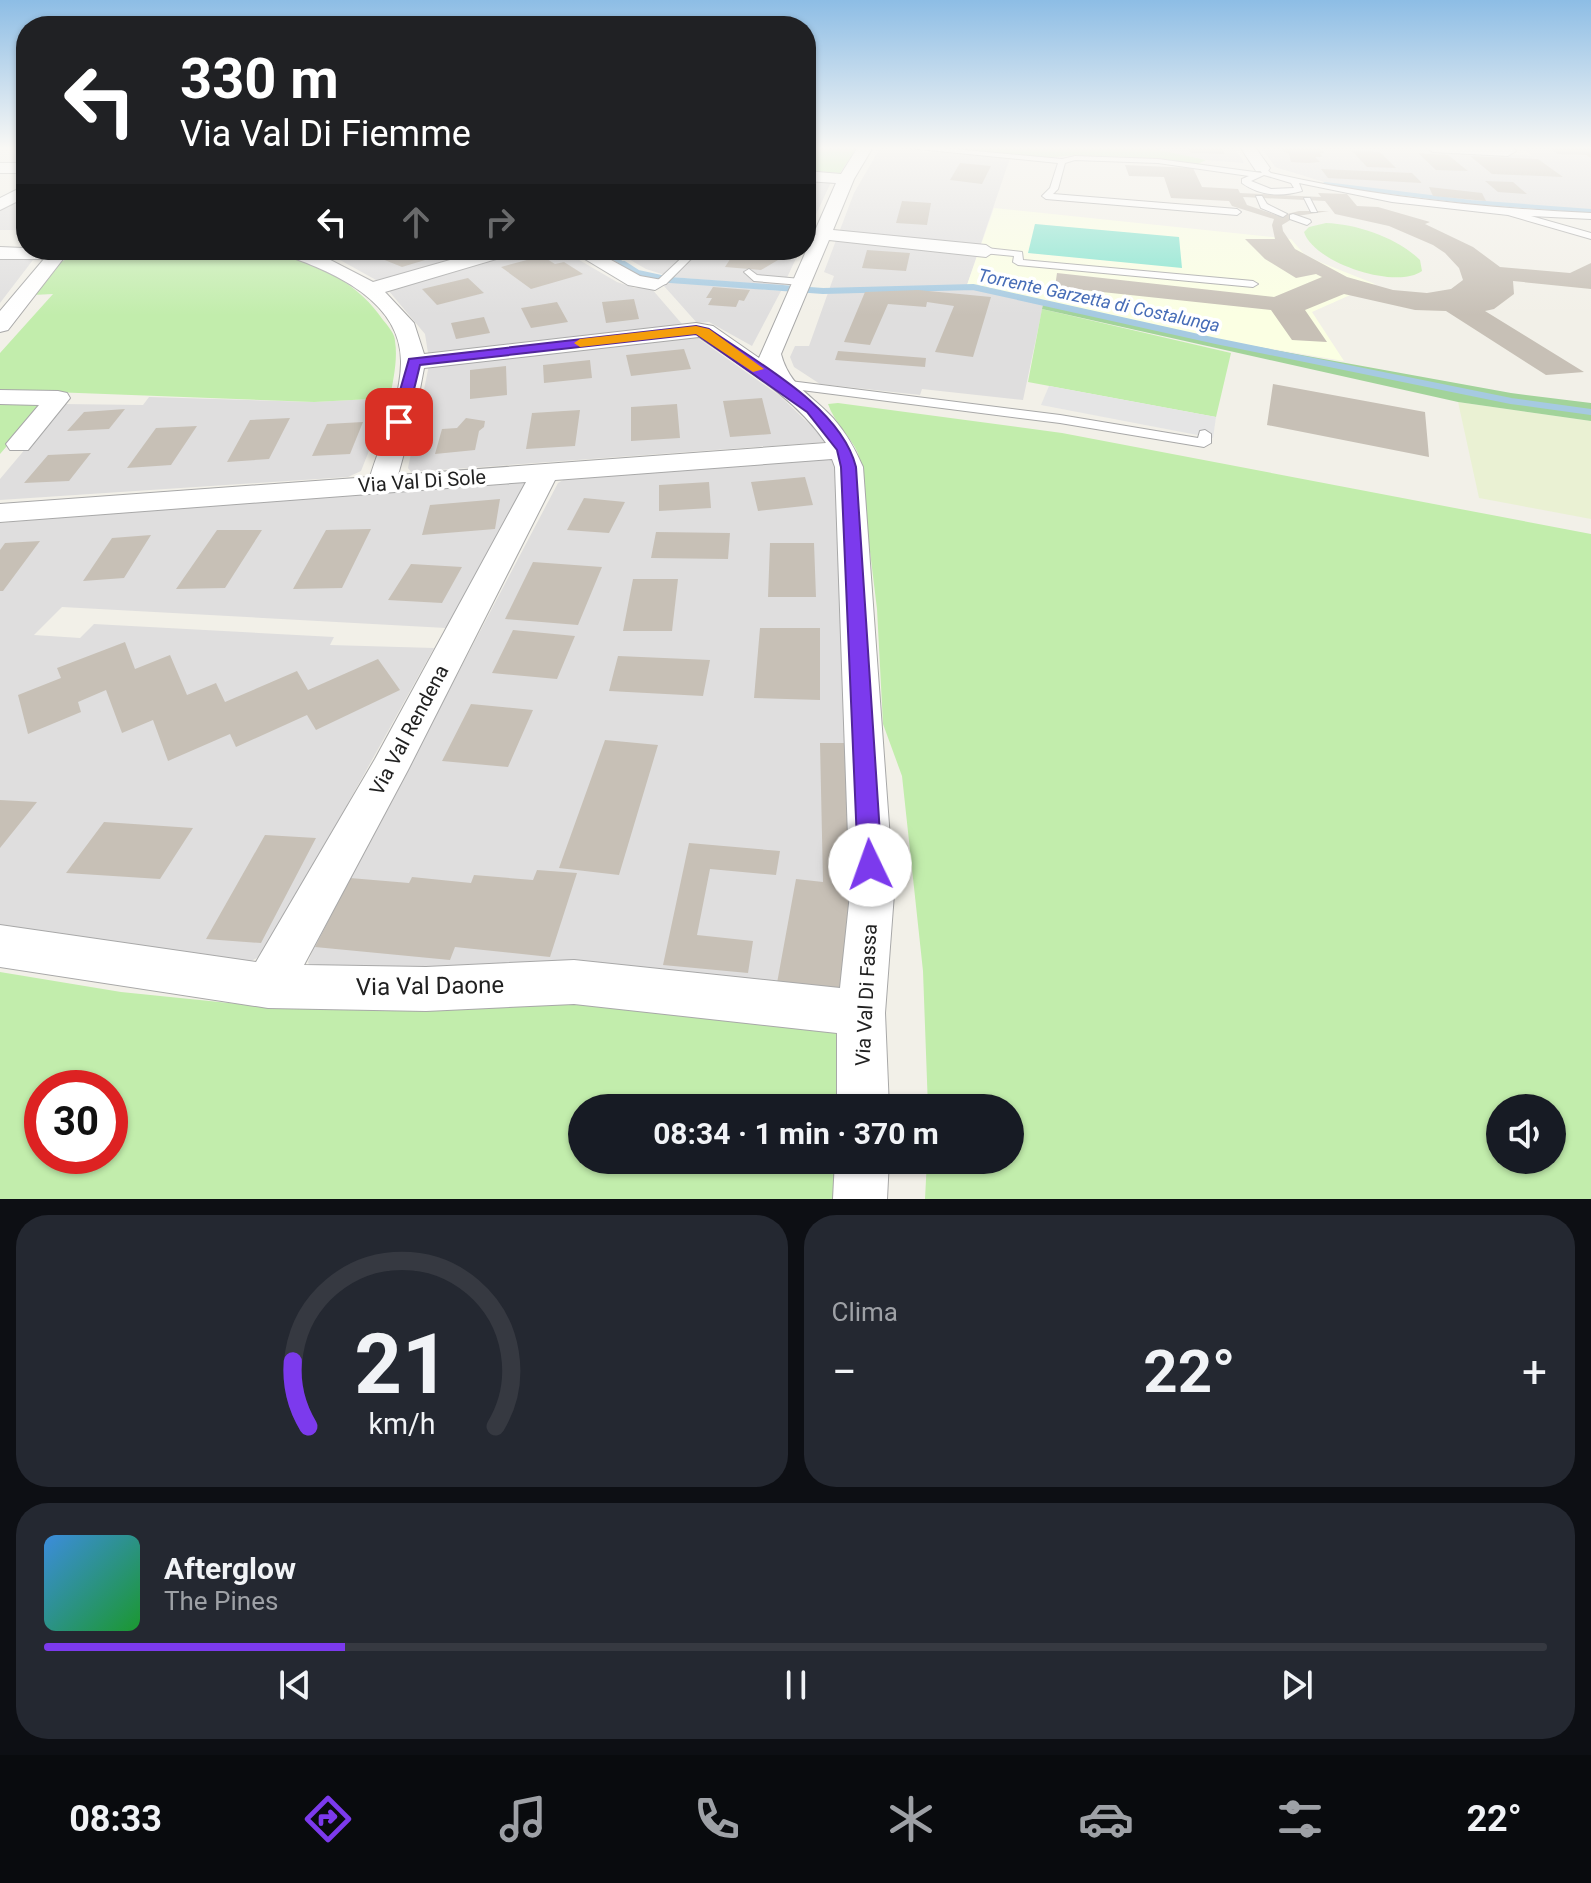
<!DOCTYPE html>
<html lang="it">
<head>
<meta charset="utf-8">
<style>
  :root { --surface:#171b24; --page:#242831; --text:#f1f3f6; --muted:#9ea1a6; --line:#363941; --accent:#7c3aed }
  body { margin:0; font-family:Roboto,sans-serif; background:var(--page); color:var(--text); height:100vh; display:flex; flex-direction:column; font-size:30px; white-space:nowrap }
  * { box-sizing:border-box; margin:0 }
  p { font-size:26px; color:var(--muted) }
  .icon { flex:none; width:44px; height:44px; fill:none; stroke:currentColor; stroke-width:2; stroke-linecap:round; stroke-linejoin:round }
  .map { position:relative; height:1199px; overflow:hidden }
  .details { display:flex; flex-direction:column; gap:16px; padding:16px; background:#0d0f14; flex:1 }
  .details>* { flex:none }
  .banner { position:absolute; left:16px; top:16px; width:800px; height:244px; border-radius:32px; box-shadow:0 2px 6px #0004; background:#202124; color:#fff; overflow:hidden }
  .controls { position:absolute; left:1486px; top:1094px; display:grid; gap:16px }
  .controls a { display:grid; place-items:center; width:80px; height:80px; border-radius:50%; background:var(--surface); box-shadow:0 2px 6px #0004; font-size:40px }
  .speed { position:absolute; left:24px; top:1070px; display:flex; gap:16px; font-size:40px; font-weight:700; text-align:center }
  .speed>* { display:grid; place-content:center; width:104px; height:104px; border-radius:50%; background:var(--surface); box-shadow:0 2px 6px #0004; line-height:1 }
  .speed .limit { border:12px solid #d22; background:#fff; color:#111 }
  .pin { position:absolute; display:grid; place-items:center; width:68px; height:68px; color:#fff; margin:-34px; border-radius:16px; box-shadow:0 4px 12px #0006 }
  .me { position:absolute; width:88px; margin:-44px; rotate:357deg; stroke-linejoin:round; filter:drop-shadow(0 0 6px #0008) }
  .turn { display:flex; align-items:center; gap:28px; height:168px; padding:0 32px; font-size:36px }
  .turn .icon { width:104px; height:104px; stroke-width:2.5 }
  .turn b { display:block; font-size:56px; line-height:68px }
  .lanes { display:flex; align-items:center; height:76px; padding:0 32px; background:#0003; justify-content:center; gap:40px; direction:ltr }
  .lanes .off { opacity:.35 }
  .big { font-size:60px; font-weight:700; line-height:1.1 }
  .details .tile { flex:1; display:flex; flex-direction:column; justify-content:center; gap:12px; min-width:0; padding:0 28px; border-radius:32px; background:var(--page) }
  .details .dial { align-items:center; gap:0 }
  .dial svg { height:208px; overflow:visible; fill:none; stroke:var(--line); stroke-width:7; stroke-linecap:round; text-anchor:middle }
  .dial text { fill:var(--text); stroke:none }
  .song { display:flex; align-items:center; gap:24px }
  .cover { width:96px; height:96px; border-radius:12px; background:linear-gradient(135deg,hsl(210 70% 55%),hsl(130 70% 35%)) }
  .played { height:8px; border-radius:4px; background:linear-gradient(90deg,var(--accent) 20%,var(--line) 20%) }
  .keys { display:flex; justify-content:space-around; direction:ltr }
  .heat { display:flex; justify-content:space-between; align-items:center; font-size:44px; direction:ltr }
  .details .tiles { flex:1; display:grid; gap:16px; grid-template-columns:1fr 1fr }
  .tile:last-child { grid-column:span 2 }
  .trip { position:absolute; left:568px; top:1094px; width:456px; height:80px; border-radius:40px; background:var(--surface); box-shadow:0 2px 6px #0004; font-weight:700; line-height:80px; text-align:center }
  .tab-bar { display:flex; height:128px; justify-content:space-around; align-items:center; background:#090b0e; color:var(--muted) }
  .tab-bar .icon { width:56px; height:56px }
  .tab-bar .current { color:var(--accent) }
  .tab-bar b { font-size:36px; color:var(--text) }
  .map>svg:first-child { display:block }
  .residential { fill:#dfdede }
  .education { fill:#fbffe3; fill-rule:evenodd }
  .farmland { fill:#eaf1d3 }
  .grass { fill:#c2edac; fill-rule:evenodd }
  .forest { fill:#a2d39a }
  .pitch { fill:#83e4ce }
  .parking { fill:#e5e5e5 }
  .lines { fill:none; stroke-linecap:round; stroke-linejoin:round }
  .stream-far1 { stroke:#a6cae1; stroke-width:4 }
  .stream { stroke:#a6cae1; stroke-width:6 }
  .building { fill:#c7c0b6; fill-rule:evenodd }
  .service-casing { stroke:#a8a8a8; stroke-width:2 }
  .minor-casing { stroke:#a8a8a8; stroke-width:2 }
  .service { fill:#fff; fill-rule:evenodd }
  .minor { fill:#fff; fill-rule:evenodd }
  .route { fill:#7c3aed; stroke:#51269a; stroke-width:2 }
  .slow { fill:#f59e0b }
  .labels { text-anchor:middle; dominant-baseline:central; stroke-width:7; stroke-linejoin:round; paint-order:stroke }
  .far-water-label { font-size:18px; font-style:italic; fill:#476db7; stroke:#fff }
  .street-label { font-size:20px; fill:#212121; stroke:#fff }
  .near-street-label { font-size:24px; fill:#212121; stroke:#fff }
</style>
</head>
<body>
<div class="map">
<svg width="1591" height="1199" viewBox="0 0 1591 1199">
  <rect width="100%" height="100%" fill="#f2f0e8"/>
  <path class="residential" d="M1146 147H1235L1244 163 1206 160Z
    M1262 147H1381L1532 156 1522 147H1591V210L1478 202 1334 185 1275 167Z
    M880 148 1010 158 967 285 1044 301 1023 400 922 389 920 395 820 384 794 367 790 357 795 346H809L834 276 824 272 854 193Z
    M806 178 832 180 806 236Z
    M26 196V230H0V210Z
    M322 250H489L384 280H376Z
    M522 250H562L617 282 635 288H651L682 324 428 353 425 334 388 290Z
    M613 250H800L783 286 671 277 646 269Z
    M0 256H36L0 303Z
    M667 281 781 291 752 346 709 322 697 323 664 286Z
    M692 334 780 396 828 442 411 472 408 468 429 365Z
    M149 397 314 402 390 398 361 471 348 477 0 500V479L63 404 143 405Z
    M839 458 851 743 842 1003 312 972 308 962 314 947 558 483 565 479Z
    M507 480 526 483 446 628 62 607 34 635 80 638 94 624 334 637 330 645 434 648 275 935 257 958 235 969 0 932V523Z"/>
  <path class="education" d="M994 208 1291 239 1304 254 1320 262 1375 284 1312 312 1344 361 1225 341 967 285ZM1035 224 1179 238 1181 267 1029 253Z"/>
  <path class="farmland" d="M1458 402 1591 421V519L1479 498Z"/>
  <path class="grass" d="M806 147 856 149 840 173 806 170Z
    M949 147H1146L1206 160 1198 164 1153 158 1077 155 1045 158Z
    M1326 223C1357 224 1398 238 1420 260L1422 271C1396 290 1314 263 1304 232L1309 227Z
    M73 250H267C312 260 357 281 383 320 388 326 395 334 395 341 398 360 393 380 390 398L314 402 0 390V353L53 294 33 295 61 262 74 255 68 254Z
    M1042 309 1231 353 1216 417 1028 382Z
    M0 403 43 404 0 454Z
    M838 403 1062 433 1591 534V1199H925L927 1160H1010V1108H928L923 971 902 776 883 724 877 609 858 453C850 436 834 422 828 404ZM1500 1108H1552V1160H1500Z
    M0 972 121 992 259 1006 546 1000 829 1019 851 1049 849 1108H582V1160H847L846 1199H0ZM42 1088H110V1156H42Z"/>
  <path class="forest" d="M1044 301 1225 341 1511 393 1591 403V421L1458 402 1042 309Z"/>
  <path class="pitch" d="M1035 224 1179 237 1182 268 1028 253Z"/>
  <path class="parking" d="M1049 386 1216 417 1213 438 1041 405Z"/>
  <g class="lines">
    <path class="stream-far1" d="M1156 147 1159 148
      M1325 184 1471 202 1591 211
      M601 250 627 266"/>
    <path class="stream" d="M624 264 638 273 670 280 823 291 973 287 1216 341 1511 401 1591 412"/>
  </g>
  <path class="building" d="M1188 147H1220L1225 154 1191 153Z
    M1549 147 1591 149V158L1586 155 1558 154Z
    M1320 148 1325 153H1320L1322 157H1315L1320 162 1308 163 1291 162 1289 154 1281 149Z
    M1352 151 1380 152 1396 168 1367 167Z
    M1418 153 1448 155 1468 171 1436 170Z
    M1470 156 1538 159 1563 177 1492 174Z
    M960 163 991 166 982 184 950 180Z
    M1125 165 1193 168 1202 187 1238 189 1240 193 1321 197 1318 193 1347 194 1357 206 1378 207 1430 222 1425 224 1473 247 1500 267 1570 273 1591 263V289L1513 281 1514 294 1494 309 1485 311 1584 372 1546 375 1446 311 1415 310 1344 294 1305 310 1327 342 1292 340 1271 310 1055 287 1057 273 1274 297 1322 277 1316 274 1296 278 1265 259 1245 239H1275L1272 225 1274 219 1232 206 1229 201 1171 198 1164 177 1129 176ZM1243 197 1325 201 1335 214 1389 226 1433 245 1445 253 1459 268 1463 280 1451 289 1427 293 1393 290 1347 277 1295 249 1283 231 1282 225 1297 216 1329 211H1299L1279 216 1247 205Z
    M1321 169 1412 173 1422 183 1328 178Z
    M1485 181 1513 182 1527 194 1498 192Z
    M1429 187 1482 193 1486 201 1433 196Z
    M902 201 931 203 927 225 896 223Z
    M360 250H422L435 257 402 267Z
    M736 250H783L778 260 761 270 725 267Z
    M867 250 910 253 906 271 862 268Z
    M542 256 555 264 564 262 583 274 531 289 501 267Z
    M468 278 484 293 437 305 422 289Z
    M713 287 750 290 744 301 739 300 736 307 708 305 712 298H706Z
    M918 290 991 297 973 357 935 352 954 306 927 302 926 307 888 304 870 345 844 342 865 292Z
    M634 299 639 319 606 323 602 302Z
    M557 302 568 322 531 328 521 308Z
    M484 317 490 333 456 339 451 323Z
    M684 349 691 369 631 376 626 355Z
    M838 351 926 358 925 367 835 360Z
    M590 360 592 378 544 383 543 365Z
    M506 366 507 395 470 399V370Z
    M1273 384 1425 412 1429 457 1267 425Z
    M762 398 771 434 730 437 723 401Z
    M677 404 680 438 631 441V407Z
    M125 409 109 429 67 431 84 412Z
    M580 410 575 446 526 449 532 413Z
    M290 418 269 459 227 462 250 420Z
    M466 418 485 421 484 427 479 431 475 450 435 454 442 429 457 428Z
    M363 422 350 454 312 456 327 424Z
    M197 426 171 465 127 468 156 428Z
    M91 453 69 481 24 483 48 455Z
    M805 477 813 505 758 511 751 482Z
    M709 482 711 508 659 511V485Z
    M584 498 625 502 609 533 567 530Z
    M500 499 495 529 422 535 430 505Z
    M371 529 342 588 293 589 326 530Z
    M217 530H262L225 588 176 589Z
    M656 532 730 533 728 559 651 558Z
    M151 535 124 578 83 581 112 538Z
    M40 541 3 591H0V550L5 543Z
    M770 543H814L816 597H768Z
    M533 562 602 567 578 625 505 619Z
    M411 564 462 567 442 603 388 600Z
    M633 579H678L672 631H623Z
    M760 628H820V700L754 698Z
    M513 630 575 636 557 679 492 673Z
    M125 642 135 669 170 655 187 695 216 683 225 702 297 671 308 690 378 659 400 690 316 730 307 715 236 747 230 734 168 761 153 720 122 733 106 690 78 702 81 712 28 734 18 695 61 678 57 668Z
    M618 656 710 660 703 696 609 691Z
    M471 704 533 710 508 767 442 761Z
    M605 740 658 745 619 875 559 868Z
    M820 743H851L854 893 842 1003 775 994 796 879 823 882Z
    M0 800 37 802 0 848Z
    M104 822 193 828 160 879 66 873Z
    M265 835 316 838 261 943 206 939Z
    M689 843 780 851 776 875 710 869 697 935 753 941 748 973 663 965Z
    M537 870 577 873 550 957 455 947 450 960 315 947 350 878 409 883 412 877 471 883 474 875 533 880Z"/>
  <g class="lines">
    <defs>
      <path id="service" d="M898 147H933L1062 159 1075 156 1158 159 1262 173 1258 168 1262 166 1271 173C1375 197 1483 208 1591 213V219L1531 216 1591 233V239L1508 215 1392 202 1299 183 1302 191C1281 197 1260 196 1242 183V179L1249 176 1158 163 1075 160 1065 163 1058 189 1053 194 1237 209 1241 212 1237 215 1046 199 1042 196 1050 188 1058 163ZM1264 175 1291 183 1294 188 1271 189 1251 181Z
        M1256 196H1262L1267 204 1287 214 1283 217 1261 208Z
        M1304 198H1310L1317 212H1311Z
        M1293 214 1310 220 1311 222 1307 225 1290 219V215Z
        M986 248 1022 252 1023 260 1253 281 1258 284 1253 287 1018 265 1013 262 1014 256 983 253 981 251Z
        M690 250H700L666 284 651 286V282L658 280Z
        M749 269 757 275 801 279 806 282 801 285 754 281 744 272Z
        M782 380 1060 415 1198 438 1200 431 1205 430 1211 434V443L1204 447 1060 423 778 387 776 384Z"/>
      <path id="minor" d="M858 147H873L854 179 833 230 986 245 995 251 986 257 829 240 781 354C790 387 811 394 833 418 847 434 855 449 863 467L894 894 885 1013 889 1108H837V1033L574 1004 426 1011 268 1008 0 967V925L256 962 375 759 526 482 0 522V504L370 477C381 441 400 402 401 364 403 301 332 271 282 254L280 250 315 252 373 282 485 250H515L513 254 385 292 414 323 424 354 696 323 713 326 759 358 836 183 806 181V171L841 174ZM699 337C744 368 795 397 826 443L398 475 416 410 424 368ZM832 459 835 467 850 894 840 988 574 960 426 967 304 965 408 770 555 480Z
        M1240 147H1255L1270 168 1268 171H1256Z
        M1426 147H1513L1516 151 1508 156 1433 152Z
        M0 163H26V173H0Z
        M26 185V197L0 210V198Z
        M0 247 70 250 8 330 0 332V311L44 259H0Z
        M570 250H593L640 276 662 280 665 284 655 290 628 285Z
        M0 390 58 391 67 393 70 398 28 450H10L6 444 39 405 0 404Z
        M835 1160H889L887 1199H833Z"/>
    </defs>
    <use href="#service" class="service-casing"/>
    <use href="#minor" class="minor-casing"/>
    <use href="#service" class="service"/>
    <use href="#minor" class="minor"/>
  </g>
  <linearGradient id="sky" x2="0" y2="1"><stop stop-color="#8dbde5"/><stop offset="0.47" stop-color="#f9f8f5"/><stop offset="1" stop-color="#f9f8f5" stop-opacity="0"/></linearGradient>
  <rect width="1591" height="315" fill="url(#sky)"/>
  <path class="route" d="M696 326 709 329C758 363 841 407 856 467L882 865 879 872 870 875 862 872 858 865 841 467 837 450 807 412 696 334 420 365 406 422 399 426 391 422 409 359Z"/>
  <path class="slow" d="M696 326 709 329 764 369 753 372 696 334 580 347 574 343 580 339Z"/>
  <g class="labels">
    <g class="far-water-label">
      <text transform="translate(1099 300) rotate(12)">Torrente Garzetta di Costalunga</text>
    </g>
    <g class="street-label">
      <text transform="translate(422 481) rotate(-4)">Via Val Di Sole</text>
      <text transform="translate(409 730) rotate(-62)">Via Val Rendena</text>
      <text transform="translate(866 995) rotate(-87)">Via Val Di Fassa</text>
    </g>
    <g class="near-street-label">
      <text transform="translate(430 986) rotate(-1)">Via Val Daone</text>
    </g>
  </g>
</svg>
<div class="controls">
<a><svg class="icon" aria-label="sound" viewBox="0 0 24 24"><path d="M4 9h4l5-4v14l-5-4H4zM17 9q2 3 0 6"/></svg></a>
</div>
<div class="speed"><div class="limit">30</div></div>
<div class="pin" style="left:399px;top:422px;background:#d93025"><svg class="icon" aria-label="arrive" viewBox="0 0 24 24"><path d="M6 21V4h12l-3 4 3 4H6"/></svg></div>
<svg class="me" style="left:870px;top:865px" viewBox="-20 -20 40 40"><circle r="19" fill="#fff"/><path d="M0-13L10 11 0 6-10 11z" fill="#7c3aed"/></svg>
<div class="trip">08:34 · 1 min · 370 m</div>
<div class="banner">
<div class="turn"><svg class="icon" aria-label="left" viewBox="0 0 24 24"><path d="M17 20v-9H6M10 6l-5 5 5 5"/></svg><div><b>330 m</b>Via Val Di Fiemme</div></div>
<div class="lanes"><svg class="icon" aria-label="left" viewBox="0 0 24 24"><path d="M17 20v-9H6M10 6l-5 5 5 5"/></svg><svg class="icon off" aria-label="ahead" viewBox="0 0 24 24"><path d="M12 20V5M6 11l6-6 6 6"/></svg><svg class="icon off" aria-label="right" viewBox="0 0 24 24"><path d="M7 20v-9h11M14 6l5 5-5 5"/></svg></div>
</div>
</div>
<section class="details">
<div class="tiles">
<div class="tile dial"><svg viewBox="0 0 100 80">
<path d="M14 69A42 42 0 1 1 86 69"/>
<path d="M14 69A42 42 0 0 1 8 44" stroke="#7c3aed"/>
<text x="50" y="56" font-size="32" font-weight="700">21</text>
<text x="50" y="72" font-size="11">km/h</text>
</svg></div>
<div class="tile"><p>Clima</p>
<div class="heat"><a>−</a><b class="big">22°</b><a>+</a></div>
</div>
<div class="tile">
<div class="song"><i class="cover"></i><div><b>Afterglow</b><p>The Pines</p></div></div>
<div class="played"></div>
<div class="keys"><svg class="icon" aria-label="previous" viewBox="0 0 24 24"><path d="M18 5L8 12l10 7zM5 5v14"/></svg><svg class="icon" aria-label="pause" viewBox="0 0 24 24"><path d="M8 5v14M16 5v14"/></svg><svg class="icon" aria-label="next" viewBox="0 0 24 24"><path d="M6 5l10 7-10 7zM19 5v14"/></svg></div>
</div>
</div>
</section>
<nav class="tab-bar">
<b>08:33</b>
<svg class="icon current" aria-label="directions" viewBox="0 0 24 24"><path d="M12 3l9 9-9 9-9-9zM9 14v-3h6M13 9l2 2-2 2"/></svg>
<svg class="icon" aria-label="music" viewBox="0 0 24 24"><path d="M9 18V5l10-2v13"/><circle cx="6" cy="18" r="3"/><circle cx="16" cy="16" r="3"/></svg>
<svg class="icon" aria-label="phone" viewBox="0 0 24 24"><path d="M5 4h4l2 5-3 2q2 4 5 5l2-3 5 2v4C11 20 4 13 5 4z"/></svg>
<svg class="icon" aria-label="climate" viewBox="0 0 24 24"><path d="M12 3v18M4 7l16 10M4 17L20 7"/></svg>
<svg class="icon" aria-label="car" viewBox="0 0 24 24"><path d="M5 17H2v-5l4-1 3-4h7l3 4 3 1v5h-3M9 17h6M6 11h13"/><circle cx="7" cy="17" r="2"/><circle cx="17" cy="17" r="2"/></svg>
<svg class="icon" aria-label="filters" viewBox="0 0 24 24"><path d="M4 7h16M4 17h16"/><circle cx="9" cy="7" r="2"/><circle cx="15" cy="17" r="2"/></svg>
<b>22°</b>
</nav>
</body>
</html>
